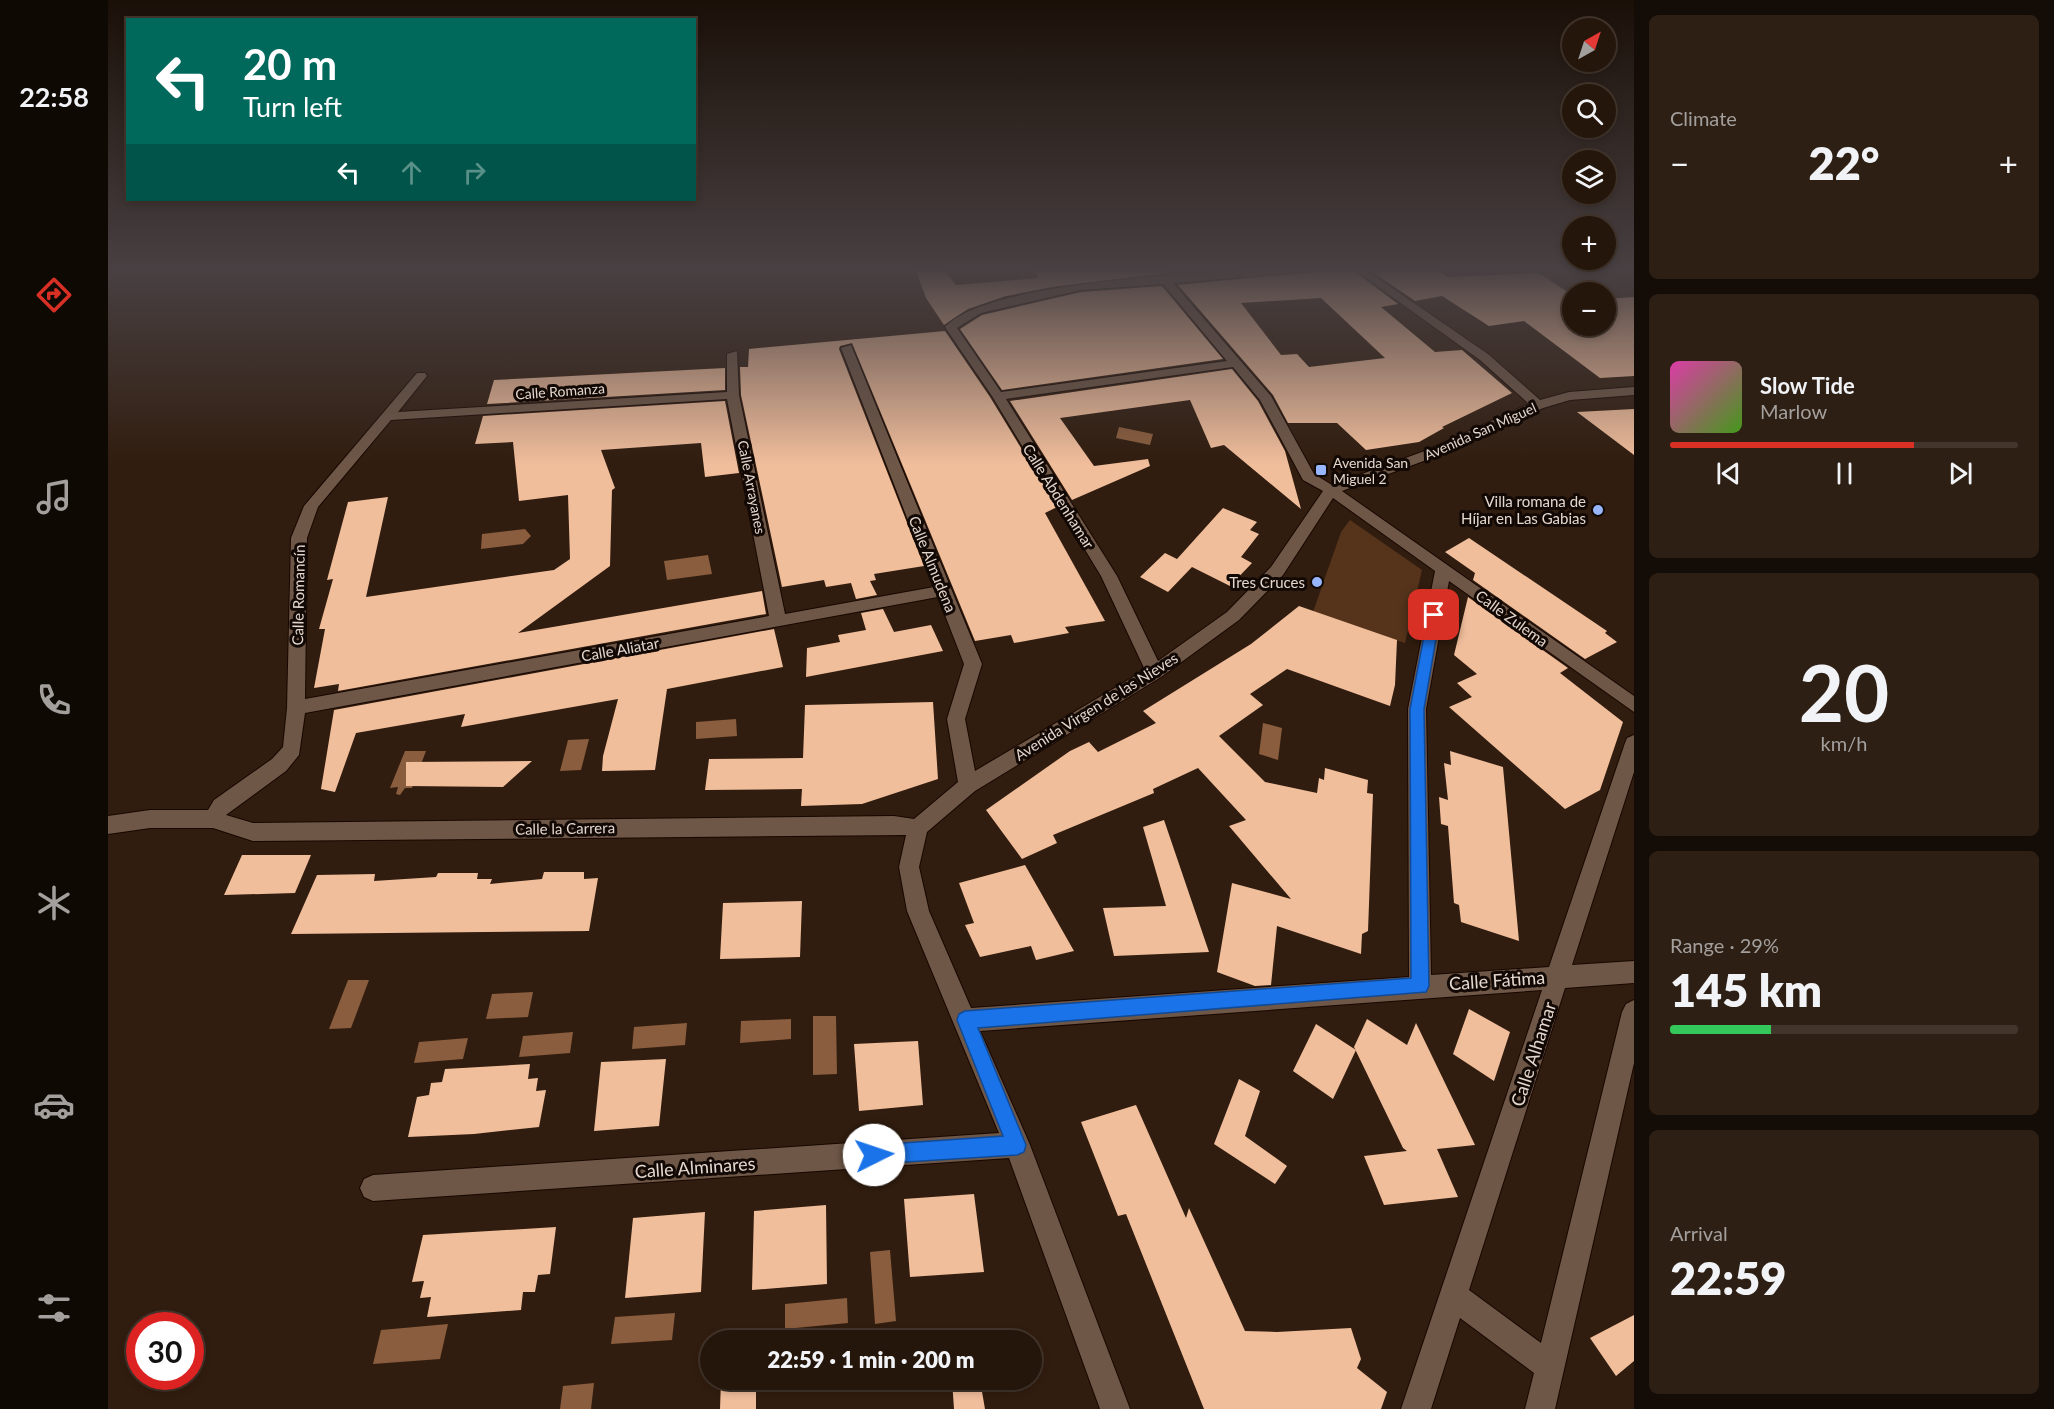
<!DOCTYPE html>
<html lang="en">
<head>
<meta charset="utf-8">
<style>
  :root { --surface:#25160b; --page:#2d1f14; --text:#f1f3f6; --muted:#a39f9d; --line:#42352c; --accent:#d93025 }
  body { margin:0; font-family:Lato,sans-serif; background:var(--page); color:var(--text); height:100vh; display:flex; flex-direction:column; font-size:22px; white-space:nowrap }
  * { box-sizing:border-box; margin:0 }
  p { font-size:20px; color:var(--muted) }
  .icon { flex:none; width:33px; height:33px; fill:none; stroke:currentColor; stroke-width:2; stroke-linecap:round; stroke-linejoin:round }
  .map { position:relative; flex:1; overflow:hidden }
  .details { display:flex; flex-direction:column; gap:15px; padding:15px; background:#140c06; width:420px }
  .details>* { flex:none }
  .top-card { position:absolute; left:18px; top:18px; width:570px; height:183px; border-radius:0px; box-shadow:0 3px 9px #0003,0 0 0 2px var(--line); background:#00695c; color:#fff; overflow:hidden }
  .needle { width:39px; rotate:39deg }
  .tools { position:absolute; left:1454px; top:18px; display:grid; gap:12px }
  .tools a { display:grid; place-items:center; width:54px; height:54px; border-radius:50%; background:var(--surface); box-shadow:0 3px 9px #0003,0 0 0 2px var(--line); font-size:30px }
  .speed { position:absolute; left:18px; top:1312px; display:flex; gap:12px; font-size:30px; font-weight:700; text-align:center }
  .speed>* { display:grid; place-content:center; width:78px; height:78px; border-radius:50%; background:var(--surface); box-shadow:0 3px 9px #0003,0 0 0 2px var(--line); line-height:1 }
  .speed .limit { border:9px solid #d22; background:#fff; color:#111 }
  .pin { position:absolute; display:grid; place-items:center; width:51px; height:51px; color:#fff; margin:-26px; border-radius:12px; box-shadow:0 3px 9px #0006 }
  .me { position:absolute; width:66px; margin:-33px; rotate:86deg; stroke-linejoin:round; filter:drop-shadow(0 0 4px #0008) }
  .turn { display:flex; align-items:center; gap:21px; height:126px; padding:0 18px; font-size:27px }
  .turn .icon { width:78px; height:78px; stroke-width:2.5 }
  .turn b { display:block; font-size:42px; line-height:51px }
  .lanes { display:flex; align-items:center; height:57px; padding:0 18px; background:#0003; justify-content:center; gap:30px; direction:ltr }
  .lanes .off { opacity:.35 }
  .big { font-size:45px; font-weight:800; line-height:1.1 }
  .details .tile { flex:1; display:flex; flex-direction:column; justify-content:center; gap:9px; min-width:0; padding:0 21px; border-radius:9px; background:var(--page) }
  .details .dial { align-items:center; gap:0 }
  .dial b { font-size:78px; line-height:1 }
  .song { display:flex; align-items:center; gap:18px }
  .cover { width:72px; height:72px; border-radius:9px; background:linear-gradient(135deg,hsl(320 70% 55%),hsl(100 70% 35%)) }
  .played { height:6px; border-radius:3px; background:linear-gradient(90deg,var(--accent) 70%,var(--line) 70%) }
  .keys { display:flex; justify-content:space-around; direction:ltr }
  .heat { display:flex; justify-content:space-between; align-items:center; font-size:33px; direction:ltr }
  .charge { height:9px; border-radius:4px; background:linear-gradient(90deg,#34c759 29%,var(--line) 0) }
  .trip { position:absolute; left:592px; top:1330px; width:342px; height:60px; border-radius:30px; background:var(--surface); box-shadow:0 3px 9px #0003,0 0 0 2px var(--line); font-weight:800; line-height:60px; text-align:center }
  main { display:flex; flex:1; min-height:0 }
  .tabs { display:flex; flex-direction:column; width:108px; justify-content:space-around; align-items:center; background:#0f0904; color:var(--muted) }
  .tabs .icon { width:42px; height:42px }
  .tabs .active { color:var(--accent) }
  .tabs b { font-size:27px; color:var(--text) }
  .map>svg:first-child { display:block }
  .green { fill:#56341b }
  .water { fill:#895d3d }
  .building { fill:#f1be9c; fill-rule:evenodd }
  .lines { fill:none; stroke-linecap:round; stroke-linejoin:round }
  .minor-casing { stroke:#180700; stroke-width:2 }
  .minor { fill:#6e5747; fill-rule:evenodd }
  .route { fill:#1a73e8; stroke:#114b97; stroke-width:1.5 }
  .poi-dot { fill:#97b6fd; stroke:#120905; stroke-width:2 }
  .labels { text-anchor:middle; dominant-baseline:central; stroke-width:6; stroke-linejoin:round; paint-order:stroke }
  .far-street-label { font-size:14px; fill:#e4d7ce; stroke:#120905 }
  .far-poi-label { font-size:14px; fill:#e4d7ce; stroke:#120905; text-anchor:start }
  .street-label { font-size:15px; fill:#e4d7ce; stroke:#120905 }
  .poi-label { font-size:15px; fill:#e4d7ce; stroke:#120905; text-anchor:end }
  .near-street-label { font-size:18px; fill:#e4d7ce; stroke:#120905 }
</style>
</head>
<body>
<main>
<nav class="tabs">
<b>22:58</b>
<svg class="icon active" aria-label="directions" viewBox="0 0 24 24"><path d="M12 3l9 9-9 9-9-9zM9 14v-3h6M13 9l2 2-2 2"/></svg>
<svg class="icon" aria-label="music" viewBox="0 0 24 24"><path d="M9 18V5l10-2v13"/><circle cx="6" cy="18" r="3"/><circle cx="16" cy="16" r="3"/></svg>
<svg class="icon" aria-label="phone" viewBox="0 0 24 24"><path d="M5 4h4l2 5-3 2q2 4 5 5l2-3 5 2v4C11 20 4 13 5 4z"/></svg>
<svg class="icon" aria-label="climate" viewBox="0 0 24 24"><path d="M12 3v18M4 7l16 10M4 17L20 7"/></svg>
<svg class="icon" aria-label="car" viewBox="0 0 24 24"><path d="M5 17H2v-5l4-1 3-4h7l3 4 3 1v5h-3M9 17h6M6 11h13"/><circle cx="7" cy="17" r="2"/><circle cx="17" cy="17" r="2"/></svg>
<svg class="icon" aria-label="filters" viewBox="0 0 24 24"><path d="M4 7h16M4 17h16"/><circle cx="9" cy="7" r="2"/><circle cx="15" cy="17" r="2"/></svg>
</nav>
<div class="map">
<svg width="1526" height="1409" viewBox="0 0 1526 1409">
  <rect width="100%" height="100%" fill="#311d0f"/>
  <path class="green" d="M1242 520 1314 570 1297 643 1205 612 1233 532Z"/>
  <path class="water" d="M1011 427 1045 434 1042 445 1008 438Z
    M417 529 423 536 415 544 373 549 374 534Z
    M600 555 604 574 559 580 556 561Z
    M628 719 629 736 588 739V722Z
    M1155 723 1174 728 1170 760 1151 754Z
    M481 739 473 770 452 771 460 740Z
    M297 751H318L304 788H297L292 795 288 794 290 787 282 788Z
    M240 980H261L243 1028 221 1029Z
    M425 992 420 1017 378 1019 384 994Z
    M705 1016H728L729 1074 705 1075Z
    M683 1019V1039L632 1043 633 1021Z
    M579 1023 577 1045 524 1049 526 1027Z
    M465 1032 462 1053 411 1057 415 1036Z
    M360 1038 355 1059 306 1063 311 1042Z
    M782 1250 788 1321 767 1324 762 1252Z
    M739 1298 740 1323 677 1329V1304Z
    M567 1313 564 1340 503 1344 507 1317Z
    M340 1324 332 1359 265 1364 273 1330Z
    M486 1383 483 1409H452L455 1386Z"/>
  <path class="building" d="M807 268H834L848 285 930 278 926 268H1055L1059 273 944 287 898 296 860 309 836 325 818 298Z
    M1242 268 1290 304 1273 307 1327 352 1354 350 1404 393 1334 427 1336 428 1311 442 1258 450 1229 423H1180L1165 395 1070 285ZM1213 298 1277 358 1201 367 1189 354 1173 355 1133 303Z
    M1259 268H1327L1340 277 1431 273 1464 295V326H1497V299L1526 297V376L1492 378 1416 321 1381 326 1334 296 1307 301Z
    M1054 286 1115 359 894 390 852 329 874 315 973 292Z
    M837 331 882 397 949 507 937 513 997 621 957 627 961 633 906 643 903 635 867 641 744 343 732 346 731 349 816 566 766 574 768 580 762 581 769 595 748 599 743 583 718 587 716 580 674 587 633 395 632 367H640L641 349Z
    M617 368V390L379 404 386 380Z
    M1124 369 1150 401 1177 451 1193 509 1116 445 1103 448 1082 400 952 418 986 466 1040 459 1042 466 964 500 902 401Z
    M617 401 631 473 597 477 593 443 493 450 507 488 504 490 502 566 410 633 654 591 658 614 230 691 231 684 206 688 217 629H211L225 579 219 580 240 502 280 497 258 597 446 570 462 559 460 495 411 501 405 442 367 444 375 416Z
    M1526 409V455L1469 412Z
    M1115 508 1149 522 1142 530 1151 534 1133 557 1144 563 1122 586 1084 567 1060 592 1032 577 1057 553 1069 559Z
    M1361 538 1499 631 1497 633 1509 642 1477 659 1365 580 1367 573 1337 552Z
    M1360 597 1460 668 1452 673 1515 722 1492 790 1457 809 1341 707 1364 697 1349 683 1369 674 1346 655Z
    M1191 606 1289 640 1287 685 1282 706 1179 669 1142 694 1155 705 1111 736 1157 782 1209 793 1211 778 1216 780 1217 768 1260 780 1259 793 1265 794 1260 931 1254 934 1253 954 1169 926 1163 985 1147 986 1109 972 1124 883 1183 899 1121 826 1138 820 1090 768 1045 789 1046 793 945 835 949 843 914 859 878 810 962 751 981 742 990 752 1048 723 1035 711 1143 644Z
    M775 609 786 632 823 625 835 651 698 677 699 648 732 642 730 635 758 630 753 613Z
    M666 629 675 667 559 689 547 770 494 771 495 756 510 699 353 727 357 714 248 733 227 792 213 789 226 710Z
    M825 702 830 779 754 804 693 806 694 789 597 790 601 759 695 758 697 705Z
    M1342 751 1395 767 1411 941 1353 922 1351 905 1346 903 1340 826 1333 824 1331 797 1340 800 1336 763 1343 765Z
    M424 761 395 787 298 786V762Z
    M1056 820 1101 952 1006 956 995 908 1058 906 1035 827Z
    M134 855H203L187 893 116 895Z
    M917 865 966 951 928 960 923 946 872 957 857 925 866 923 851 883Z
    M436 872H476V879L490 878 481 931 183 934 209 875 267 874 266 881 328 877 330 873H370L369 879H384L382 884 434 879Z
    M694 901 692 957 612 959 615 903Z
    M1361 1009 1402 1032 1386 1081 1345 1054Z
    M1259 1019 1299 1045 1308 1023 1367 1145 1329 1149 1350 1197 1276 1205 1256 1156 1299 1151 1295 1148 1246 1047Z
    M1208 1024 1248 1050 1225 1099 1185 1071Z
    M810 1041 815 1105 751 1111 746 1044Z
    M558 1059 551 1126 486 1131 493 1062Z
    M422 1064 420 1079 430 1078 428 1091 438 1090 431 1127 366 1134 300 1137 309 1097 321 1095 323 1083 334 1082 337 1069Z
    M1131 1079 1152 1091 1137 1136 1179 1166 1167 1184 1106 1144Z
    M1028 1105 1078 1218 1081 1208 1137 1331 1169 1332 1243 1328 1253 1359 1249 1368 1279 1392 1273 1409H1096L1018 1214 1010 1216 973 1122Z
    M866 1194 876 1272 802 1277 796 1199Z
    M718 1205 719 1284 644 1290 646 1211Z
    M597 1212 593 1292 517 1298 525 1218Z
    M448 1227 442 1274 430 1275 427 1292H415L413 1310 319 1317 323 1297 312 1298 316 1281 304 1282 315 1235Z
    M1526 1315V1361L1508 1376 1482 1338Z
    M613 1380H648V1409H612Z
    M844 1380H872L877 1409H846Z"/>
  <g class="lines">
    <defs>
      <path id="minor" d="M1173 268H1214L1209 271 1065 283 1163 396 1206 474 1224 485 1322 449 1421 404 1372 360 1244 268H1255L1380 354 1432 400 1461 392 1526 387V395L1462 400 1435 408 1332 455 1234 491 1526 696V712L1341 581 1318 709 1323 975 1441 967 1517 743 1519 738 1526 735V772L1464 965 1526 961V983L1457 988 1361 1290 1433 1343 1514 1012 1518 1004 1526 1000V1063L1447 1409H1417L1426 1373 1352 1318 1323 1409H1293L1434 990 872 1031 922 1145 1022 1409H992L901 1158 265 1201 256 1197 252 1188 256 1179 265 1175 891 1133 799 911 791 867 798 835 145 841 105 828H42L0 834V816L42 810H100L106 800 164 759 175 747 179 708 183 538 196 506 309 373H317L319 376 290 412 619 392V354L629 351 631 395 677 614 826 587 733 348 743 345 874 664 857 719 867 771 1037 670 993 576 884 396 837 327C880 280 1105 273 1173 268ZM1055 284 1119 361 893 392 849 328 873 313 973 290ZM1125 367 1152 400 1195 480 1215 491 1163 567 1119 612 1050 661 1009 576 898 399ZM619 399 661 616 197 699 199 538 210 507 283 420ZM1225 498 1327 571 1300 709 1301 977 863 1008 821 911 811 867 819 832 867 791 1053 677 1131 620 1175 575ZM830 597 856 664 839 719 850 782 806 819 786 816 145 823 118 815 178 771 191 755 197 713Z"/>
    </defs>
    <use href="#minor" class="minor-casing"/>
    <use href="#minor" class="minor"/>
  </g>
  <linearGradient id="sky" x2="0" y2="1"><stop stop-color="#1b1008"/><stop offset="0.58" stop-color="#484042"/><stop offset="1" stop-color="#484042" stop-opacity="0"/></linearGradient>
  <rect width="1526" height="465" fill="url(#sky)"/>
  <path class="route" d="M1326 611 1332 615 1316 709 1321 986 1318 992 870 1028 918 1145 916 1152 909 1155 766 1164 759 1162 756 1155 759 1148 766 1145 895 1136 849 1020 851 1014 857 1011 1303 978 1302 709 1320 615Z"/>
  <g class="poi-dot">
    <rect x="1207" y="464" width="12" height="12" rx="3"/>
    <circle cx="1490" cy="510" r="6"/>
    <circle cx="1209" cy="582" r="6"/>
  </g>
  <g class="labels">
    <g class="far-street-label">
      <text transform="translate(452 391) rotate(-4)">Calle Romanza</text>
      <text transform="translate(1372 431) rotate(-24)">Avenida San Miguel</text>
      <text transform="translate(644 487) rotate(79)">Calle Arrayanes</text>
    </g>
    <g class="far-poi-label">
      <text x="1225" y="462">Avenida San<tspan x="1225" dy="16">Miguel 2</tspan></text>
    </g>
    <g class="street-label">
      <text transform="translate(951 496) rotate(58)">Calle Abdenhamar</text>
      <text transform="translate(825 564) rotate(68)">Calle Almudena</text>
      <text transform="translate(190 595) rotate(-89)">Calle Romancín</text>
      <text transform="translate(1404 618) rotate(36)">Calle Zulema</text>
      <text transform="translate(512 649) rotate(-10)">Calle Aliatar</text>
      <text transform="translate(988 706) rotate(-32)">Avenida Virgen de las Nieves</text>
      <text transform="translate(457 828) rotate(-1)">Calle la Carrera</text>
    </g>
    <g class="poi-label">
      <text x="1478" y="501">Villa romana de<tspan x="1478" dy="17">Híjar en Las Gabias</tspan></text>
      <text x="1197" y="582">Tres Cruces</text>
    </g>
    <g class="near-street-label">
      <text transform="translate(1389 980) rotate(-4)">Calle Fátima</text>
      <text transform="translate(1425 1054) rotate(-72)">Calle Alhamar</text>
      <text transform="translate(587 1167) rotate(-4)">Calle Alminares</text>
    </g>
  </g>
</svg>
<div class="tools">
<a><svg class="needle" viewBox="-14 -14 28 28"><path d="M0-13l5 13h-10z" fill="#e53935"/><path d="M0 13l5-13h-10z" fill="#a39f9d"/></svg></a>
<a><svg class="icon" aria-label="search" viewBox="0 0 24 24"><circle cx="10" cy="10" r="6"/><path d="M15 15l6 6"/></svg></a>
<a><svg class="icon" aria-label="layers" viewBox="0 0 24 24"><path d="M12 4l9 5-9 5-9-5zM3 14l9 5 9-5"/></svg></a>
<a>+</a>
<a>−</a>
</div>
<div class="speed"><div class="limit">30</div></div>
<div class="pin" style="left:1326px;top:615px;background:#d93025"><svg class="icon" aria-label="arrive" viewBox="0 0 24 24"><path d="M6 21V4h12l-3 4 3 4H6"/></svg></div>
<svg class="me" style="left:766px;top:1155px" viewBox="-20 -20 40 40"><circle r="19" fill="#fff"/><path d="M0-13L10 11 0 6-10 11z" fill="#1a73e8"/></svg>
<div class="trip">22:59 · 1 min · 200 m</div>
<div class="top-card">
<div class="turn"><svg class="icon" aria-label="left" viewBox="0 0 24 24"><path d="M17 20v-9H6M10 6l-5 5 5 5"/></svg><div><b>20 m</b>Turn left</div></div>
<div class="lanes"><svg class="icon" aria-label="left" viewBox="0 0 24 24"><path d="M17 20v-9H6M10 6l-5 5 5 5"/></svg><svg class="icon off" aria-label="ahead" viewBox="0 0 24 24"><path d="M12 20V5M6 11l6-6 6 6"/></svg><svg class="icon off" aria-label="right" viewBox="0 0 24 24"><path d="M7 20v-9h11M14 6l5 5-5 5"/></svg></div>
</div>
</div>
<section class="details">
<div class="tile"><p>Climate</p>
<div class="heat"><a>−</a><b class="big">22°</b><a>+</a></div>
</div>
<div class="tile">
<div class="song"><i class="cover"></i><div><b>Slow Tide</b><p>Marlow</p></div></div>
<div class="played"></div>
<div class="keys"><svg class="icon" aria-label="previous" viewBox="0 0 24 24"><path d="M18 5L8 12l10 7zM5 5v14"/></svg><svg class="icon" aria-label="pause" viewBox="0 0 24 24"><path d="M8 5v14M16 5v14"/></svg><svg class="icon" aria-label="next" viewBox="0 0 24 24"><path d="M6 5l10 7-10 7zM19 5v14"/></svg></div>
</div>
<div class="tile dial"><b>20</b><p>km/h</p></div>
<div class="tile"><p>Range · 29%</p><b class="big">145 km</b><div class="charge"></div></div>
<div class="tile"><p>Arrival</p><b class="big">22:59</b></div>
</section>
</main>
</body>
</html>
